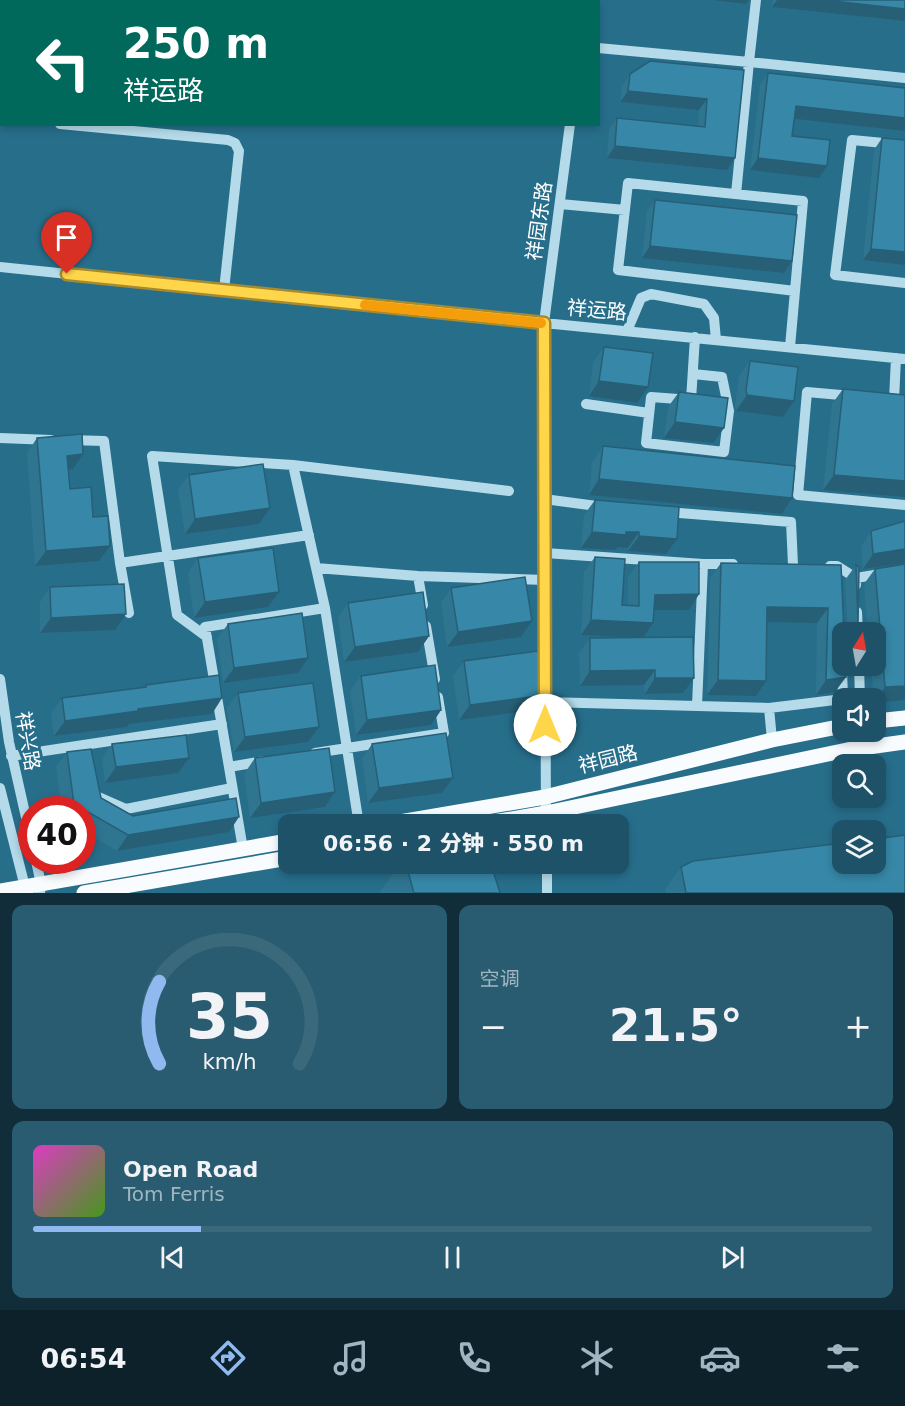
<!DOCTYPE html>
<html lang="zh">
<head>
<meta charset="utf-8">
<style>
  :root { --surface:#1d5268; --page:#2a5c71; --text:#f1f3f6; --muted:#a0b6c0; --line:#3b697c; --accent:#90b9f0 }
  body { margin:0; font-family:"DejaVu Sans","Noto Sans SC",sans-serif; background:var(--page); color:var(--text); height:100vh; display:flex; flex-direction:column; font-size:22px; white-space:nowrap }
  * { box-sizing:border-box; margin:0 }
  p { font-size:20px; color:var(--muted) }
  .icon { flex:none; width:33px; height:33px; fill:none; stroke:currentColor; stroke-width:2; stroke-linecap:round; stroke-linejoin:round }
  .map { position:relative; height:893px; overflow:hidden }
  .drawer { display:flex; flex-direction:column; gap:12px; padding:12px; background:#102d39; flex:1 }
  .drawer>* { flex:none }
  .guide { position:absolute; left:0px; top:0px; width:600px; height:126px; box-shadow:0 3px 9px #0003; background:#00695c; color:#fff; overflow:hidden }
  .needle { width:39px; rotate:11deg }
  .buttons { position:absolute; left:832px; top:622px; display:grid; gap:12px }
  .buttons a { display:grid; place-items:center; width:54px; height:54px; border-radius:12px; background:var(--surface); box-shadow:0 3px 9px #0003; font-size:30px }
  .speed { position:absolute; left:18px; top:796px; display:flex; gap:12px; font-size:30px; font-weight:700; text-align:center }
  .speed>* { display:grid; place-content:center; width:78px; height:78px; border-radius:50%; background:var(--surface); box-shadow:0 3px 9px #0003; line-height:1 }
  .speed .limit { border:9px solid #d22; background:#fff; color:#111 }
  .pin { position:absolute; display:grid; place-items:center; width:51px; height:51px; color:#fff; margin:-62px -26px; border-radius:50% 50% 50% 0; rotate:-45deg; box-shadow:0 0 6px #0007 }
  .pin .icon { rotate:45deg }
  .me { position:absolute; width:66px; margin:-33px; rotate:0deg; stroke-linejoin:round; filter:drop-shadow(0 0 4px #0008) }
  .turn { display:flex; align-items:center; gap:21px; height:126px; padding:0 24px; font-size:27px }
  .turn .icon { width:78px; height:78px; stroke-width:2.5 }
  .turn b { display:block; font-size:42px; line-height:51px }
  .big { font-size:45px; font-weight:800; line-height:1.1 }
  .drawer .tile { flex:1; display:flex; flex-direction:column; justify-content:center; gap:9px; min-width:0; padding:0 21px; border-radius:12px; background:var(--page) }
  .drawer .dial { align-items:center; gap:0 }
  .dial svg { height:156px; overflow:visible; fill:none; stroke:var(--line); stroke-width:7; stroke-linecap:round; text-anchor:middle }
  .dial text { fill:var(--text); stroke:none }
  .song { display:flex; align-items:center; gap:18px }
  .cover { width:72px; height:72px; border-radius:9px; background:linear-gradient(135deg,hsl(310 70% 55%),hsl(100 70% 35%)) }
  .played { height:6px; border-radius:3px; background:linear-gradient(90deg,var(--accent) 20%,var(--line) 20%) }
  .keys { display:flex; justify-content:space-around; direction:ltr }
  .heat { display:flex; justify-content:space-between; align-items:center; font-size:33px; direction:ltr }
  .drawer .tiles { flex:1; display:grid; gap:12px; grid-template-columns:1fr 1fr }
  .tile:last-child { grid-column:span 2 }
  .trip { position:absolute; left:278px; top:814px; width:351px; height:60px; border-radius:12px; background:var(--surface); box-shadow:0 3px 9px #0003; font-weight:800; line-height:60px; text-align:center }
  .menu { display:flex; height:96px; justify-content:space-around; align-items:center; background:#0c212a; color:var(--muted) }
  .menu .icon { width:42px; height:42px }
  .menu .selected { color:var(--accent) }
  .menu b { font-size:27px; color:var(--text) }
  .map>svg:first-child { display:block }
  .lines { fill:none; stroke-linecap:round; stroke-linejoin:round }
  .minor { stroke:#b5dbea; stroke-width:10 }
  .major { stroke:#f9fcfe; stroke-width:15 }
  .wall { fill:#2f7590 }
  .shaded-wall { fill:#265f76 }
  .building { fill:#3788a8; stroke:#265f76; stroke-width:1.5 }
  .route-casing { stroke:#a68a30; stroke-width:15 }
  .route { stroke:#ffd54a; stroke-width:10 }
  .slow { stroke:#f59e0b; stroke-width:10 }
  .labels { text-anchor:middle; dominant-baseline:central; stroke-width:6; stroke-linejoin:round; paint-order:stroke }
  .street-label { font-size:20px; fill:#fff; stroke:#276e8b }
</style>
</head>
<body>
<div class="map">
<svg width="905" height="893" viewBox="0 0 905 893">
  <rect width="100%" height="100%" fill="#276e8b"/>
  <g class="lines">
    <path class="minor" d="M756 0 749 62 905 78
      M67 2V0
      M587 2V0
      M598 48 749 62 736 194
      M0 62H2
      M60 124 228 140 235 143 239 151 224 290
      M905 145 852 140 835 275 905 283
      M560 204 625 210
      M0 267 544 323 905 359
      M627 331 641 298 651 294 704 304 714 318 716 340
      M790 347 803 201 628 183 618 270 795 291
      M693 374 722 377 729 411 724 452 646 443 651 397 691 400 695 337
      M852 396 807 392 798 495 905 505
      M894 400 896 358
      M586 404 649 413
      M0 438 51 440
      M69 440 104 441 120 563 129 613
      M293 465 325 608 359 825
      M544 499 604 507
      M667 512 791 522 793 565
      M545 553 703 564H733
      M120 563 309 535
      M830 566H837L856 578
      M316 568 418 576 545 580
      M418 576 423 605
      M856 585V578L905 570
      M857 612 858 633
      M426 626 435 679
      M207 637 177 615 152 456 293 465 509 491
      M859 666 860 699
      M0 679 9 742 32 844
      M545 702 769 708 772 740
      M697 706 703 564
      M769 708 843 699 842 668
      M315 753 444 733 438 697
      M11 756 222 724
      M229 767 264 761
      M0 788 25 887 29 891
      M94 795 126 809 232 788
      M546 825 544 323 570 124
      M243 849 205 627 325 608
      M36 861 41 884 40 893
      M547 864V893"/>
    <path class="major" d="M876 721 905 718
      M382 825 545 797 772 740 843 726
      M476 825 546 813 847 750 905 742
      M0 891 288 841
      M84 893 288 858"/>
  </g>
  <path class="wall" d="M773 0H905V21L772 7Z
    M744 70 735 158 727 170 607 158 609 130 617 118 698 126 699 110 620 102 622 86 630 74Z
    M768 73 905 131 794 118 792 136 827 166 819 178 750 170 760 85Z
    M882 138 905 265 863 260 874 150Z
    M655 200 792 261 784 273 642 258 647 211Z
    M604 347 648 387 637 403 589 396 593 362Z
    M750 361 794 401 783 417 736 411 735 405 739 376Z
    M843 389 905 395V497L823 490 832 404Z
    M679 392 724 428 713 443 664 438 668 407Z
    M37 438 73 469 68 470 70 489 93 517 99 561 35 566 27 453Z
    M603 446 792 498 782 514 589 495 592 462Z
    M189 475 270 508 259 524 185 534 178 490Z
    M595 500 677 539 666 554 628 551V548L618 547 615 550 581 548 584 515Z
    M871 531 904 563 863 569 861 547Z
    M595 557 622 605H628V577L639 562 699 594 689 610H654L643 637 694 678 683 693 645 694 644 685 580 686 579 653 590 638 630 637 581 635 584 572Z
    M198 558 268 607 194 618 188 573Z
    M721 563 841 565 835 692 816 695 817 623 767 622 756 696 707 695 710 578Z
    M905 564V700L876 703V699H874L871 666H876V633H868L864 584 875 569Z
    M856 565 858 623 852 633H848L845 580Z
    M50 587 115 630 40 633V602Z
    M451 588 532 621 521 637 447 647 441 603Z
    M348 603 429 636 418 652 344 662 338 618Z
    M228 624 298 673 223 683 217 639Z
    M464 661 534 710 459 720 453 676Z
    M361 676 441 710 431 725 356 735 350 691Z
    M146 685 212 714 129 724 127 727 54 736 51 713 62 698 144 687Z
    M238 693 319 727 308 742 234 752 227 708Z
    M112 744 189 758 178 773 105 783 102 759Z
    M372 744 453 778 442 793 368 803 362 759Z
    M67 752 101 798 133 816 229 832 117 851 82 830V810H62L56 767Z
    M255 758 335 792 325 807 250 818 244 774Z
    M400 864H491L500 893H379Z
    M681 867 905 893H666L665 889Z"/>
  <path class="shaded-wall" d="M713 0H749L746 4Z
    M777 0H824L905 9V21L772 7Z
    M628 91 707 99 699 110 620 102Z
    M796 106 905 118V131L788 118Z
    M615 146 735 158 727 170 607 158Z
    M758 158 827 166 819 178 750 170Z
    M650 246 792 261 784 273 642 258Z
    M871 249 905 252V265L863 260Z
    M599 381 648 387 637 403 589 396Z
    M747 395 794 401 783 417 736 411Z
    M675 422 724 428 713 443 664 438Z
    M83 454 73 469 56 471 67 456Z
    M834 475 905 481V497L823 490Z
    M599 479 792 498 782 514 589 495Z
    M270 508 259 524 185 534 195 519Z
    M592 532H639L628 548 618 547 615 550 581 548Z
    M639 536 677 539 666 554 628 551Z
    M110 546 99 561 35 566 46 551Z
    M905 549V563L863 569 873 554Z
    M279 592 268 607 194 618 205 602Z
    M699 594 689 610H644L655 595Z
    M767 607 828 608 817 623 757 622Z
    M126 614 115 630 40 633 51 618Z
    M591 620 653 623 643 638 581 635Z
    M532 621 521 637 447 647 458 632Z
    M429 636 418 652 344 662 355 647Z
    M308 658 298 673 223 683 234 668Z
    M655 670 644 685 580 686 590 671Z
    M846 677 835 692 816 695 826 680Z
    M655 678H694L683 693 645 694Z
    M718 680 766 681 756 696 707 695Z
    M905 686V700L876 703V701L885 687Z
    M545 695 534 710 459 720 470 705Z
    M222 698 212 714 129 724 127 727 54 736 65 721 138 709Z
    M441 710 431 725 356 735 367 720Z
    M319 727 308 742 234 752 245 737Z
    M189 758 178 773 105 783 116 767Z
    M453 778 442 793 368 803 379 788Z
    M335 792 325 807 250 818 261 803Z
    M239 817 229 832 117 851 128 835Z"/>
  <path class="building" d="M824 0H905V9Z
    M650 61 744 70 735 158 615 146 617 118 705 127 707 99 628 91 630 74Z
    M768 73 905 88V118L796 106 792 136 830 140 827 166 758 158Z
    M882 138 905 140V252L871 249Z
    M655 200 797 215 792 261 650 246Z
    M604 347 653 353 648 387 599 381Z
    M750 361 798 367 794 401 747 395 746 390Z
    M843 389 905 395V481L834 475Z
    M679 392 728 398 724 428 675 422Z
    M82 434 83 454 67 456 70 489 91 487 93 517 108 516 110 546 46 551 37 438Z
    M603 446 795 466 792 498 599 479Z
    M263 464 270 508 195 519 189 475Z
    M595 500 679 507 677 539 639 536V532H626V535L592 532Z
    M905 521V549L873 554 871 531Z
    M273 548 279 592 205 602 198 558Z
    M595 557 625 559 622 605 639 606V562H699V594L655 595 653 623 591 620Z
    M721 563 841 565 844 633H843V666H845L846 677 826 680 828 608 767 607 766 681 718 680Z
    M905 564V686L885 687 875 569Z
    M856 565 859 567 858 623Z
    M525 577 532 621 458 632 451 588Z
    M124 584 126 614 51 618 50 587Z
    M423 592 429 636 355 647 348 603Z
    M302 613 308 658 234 668 228 624Z
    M693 637 694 678H655V670L590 671V638Z
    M538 651 545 695 470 705 464 661Z
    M435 665 441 710 367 720 361 676Z
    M219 675 222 698 138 709V711L65 721 62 698 146 687V685Z
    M313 683 319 727 245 737 238 693Z
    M446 733 453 778 379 788 372 744Z
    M186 735 189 758 116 767 112 744Z
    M329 748 335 792 261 803 255 758Z
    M91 749 101 798 133 816 236 798 239 817 128 835 74 804 67 752Z
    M905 835V893H686L681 867 693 861 843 843V864H876V839Z
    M406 864H491L500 893H414Z"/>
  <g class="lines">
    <defs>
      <path id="route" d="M67 274 544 323 545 725"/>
    </defs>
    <use href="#route" class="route-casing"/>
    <use href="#route" class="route"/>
    <path class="slow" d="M365 305 541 323"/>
  </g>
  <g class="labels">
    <g class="street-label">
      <text transform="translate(539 221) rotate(-82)">祥园东路</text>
      <text transform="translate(597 310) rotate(5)">祥运路</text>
      <text transform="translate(28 741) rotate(80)">祥兴路</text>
      <text transform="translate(608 759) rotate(-14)">祥园路</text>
    </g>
  </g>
</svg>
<div class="buttons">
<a><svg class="needle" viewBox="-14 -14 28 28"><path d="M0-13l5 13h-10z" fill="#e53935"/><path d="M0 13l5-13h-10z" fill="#a0b6c0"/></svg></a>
<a><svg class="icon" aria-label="sound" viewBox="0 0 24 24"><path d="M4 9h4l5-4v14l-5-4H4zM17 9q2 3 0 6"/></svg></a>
<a><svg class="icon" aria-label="search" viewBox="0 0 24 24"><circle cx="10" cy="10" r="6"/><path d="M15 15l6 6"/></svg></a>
<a><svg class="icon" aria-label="layers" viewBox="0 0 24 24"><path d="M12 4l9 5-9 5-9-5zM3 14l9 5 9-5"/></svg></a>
</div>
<div class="speed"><div class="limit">40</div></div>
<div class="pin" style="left:67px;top:274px;background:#d93025"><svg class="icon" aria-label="arrive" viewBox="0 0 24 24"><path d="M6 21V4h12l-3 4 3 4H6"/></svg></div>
<svg class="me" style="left:545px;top:725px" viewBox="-20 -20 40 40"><circle r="19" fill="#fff"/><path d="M0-13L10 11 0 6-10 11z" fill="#ffd54a"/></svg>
<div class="trip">06:56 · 2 分钟 · 550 m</div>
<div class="guide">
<div class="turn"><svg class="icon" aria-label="left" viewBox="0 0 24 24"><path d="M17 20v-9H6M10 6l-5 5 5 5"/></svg><div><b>250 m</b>祥运路</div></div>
</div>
</div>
<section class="drawer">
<div class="tiles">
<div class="tile dial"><svg viewBox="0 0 100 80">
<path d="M14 69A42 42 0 1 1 86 69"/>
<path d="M14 69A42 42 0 0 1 14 27" stroke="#90b9f0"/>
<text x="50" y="56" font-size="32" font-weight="700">35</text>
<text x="50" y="72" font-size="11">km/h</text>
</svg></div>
<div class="tile"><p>空调</p>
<div class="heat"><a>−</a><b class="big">21.5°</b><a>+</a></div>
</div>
<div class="tile">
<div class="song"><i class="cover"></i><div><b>Open Road</b><p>Tom Ferris</p></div></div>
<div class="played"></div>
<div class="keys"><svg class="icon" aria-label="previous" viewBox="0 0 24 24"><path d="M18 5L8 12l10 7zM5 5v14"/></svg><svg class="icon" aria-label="pause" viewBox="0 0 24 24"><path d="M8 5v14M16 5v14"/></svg><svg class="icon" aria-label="next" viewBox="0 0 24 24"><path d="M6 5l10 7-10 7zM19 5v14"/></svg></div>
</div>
</div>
</section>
<nav class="menu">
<b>06:54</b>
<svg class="icon selected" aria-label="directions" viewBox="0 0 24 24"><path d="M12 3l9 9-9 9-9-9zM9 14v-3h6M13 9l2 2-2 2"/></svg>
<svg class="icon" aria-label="music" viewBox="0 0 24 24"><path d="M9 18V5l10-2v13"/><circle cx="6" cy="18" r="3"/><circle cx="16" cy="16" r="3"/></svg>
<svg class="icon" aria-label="phone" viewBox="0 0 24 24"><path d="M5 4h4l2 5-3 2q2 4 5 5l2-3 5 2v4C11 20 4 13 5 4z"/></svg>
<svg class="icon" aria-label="climate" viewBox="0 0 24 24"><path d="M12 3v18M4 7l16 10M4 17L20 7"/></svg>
<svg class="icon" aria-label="car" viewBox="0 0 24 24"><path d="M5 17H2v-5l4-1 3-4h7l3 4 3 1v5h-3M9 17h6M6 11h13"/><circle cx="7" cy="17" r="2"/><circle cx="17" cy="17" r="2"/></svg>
<svg class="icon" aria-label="filters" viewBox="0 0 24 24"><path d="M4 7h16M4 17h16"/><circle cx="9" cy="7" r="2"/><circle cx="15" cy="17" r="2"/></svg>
</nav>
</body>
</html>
